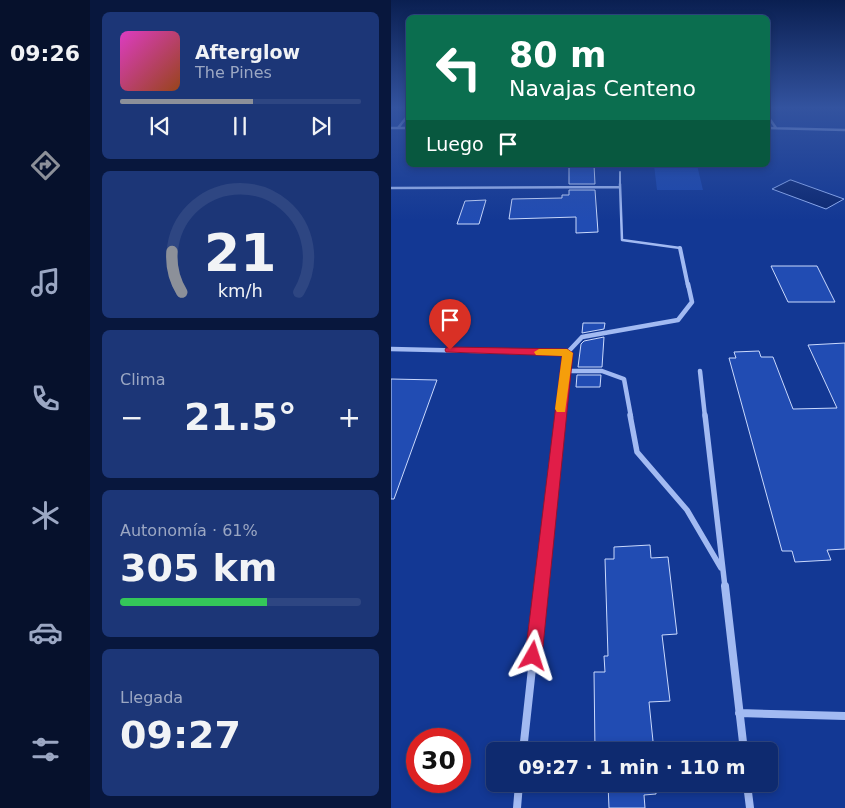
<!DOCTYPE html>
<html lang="es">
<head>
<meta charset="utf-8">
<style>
  :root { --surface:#0e2a6f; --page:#1c3677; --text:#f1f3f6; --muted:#9ba7c3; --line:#2e4682; --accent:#8c9099 }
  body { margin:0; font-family:"DejaVu Sans",sans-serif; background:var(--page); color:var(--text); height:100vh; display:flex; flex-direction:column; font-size:19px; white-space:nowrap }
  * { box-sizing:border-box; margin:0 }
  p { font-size:16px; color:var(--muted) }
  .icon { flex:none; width:28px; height:28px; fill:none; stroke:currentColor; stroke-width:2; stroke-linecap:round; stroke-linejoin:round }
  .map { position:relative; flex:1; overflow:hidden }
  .side { display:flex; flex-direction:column; gap:12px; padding:12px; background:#08173d; width:301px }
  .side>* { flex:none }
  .hud { position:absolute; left:15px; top:15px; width:364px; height:152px; border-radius:8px; box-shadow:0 2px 8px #0003,0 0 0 1px var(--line); background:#0b6e4f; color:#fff; overflow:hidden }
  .speed { position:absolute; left:15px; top:728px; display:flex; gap:10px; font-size:25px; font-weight:700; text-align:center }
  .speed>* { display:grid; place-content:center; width:65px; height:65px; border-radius:50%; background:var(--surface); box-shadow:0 2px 8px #0003,0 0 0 1px var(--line); line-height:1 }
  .speed .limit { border:8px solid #d22; background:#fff; color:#111 }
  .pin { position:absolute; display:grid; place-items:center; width:42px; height:42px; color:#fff; margin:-51px -21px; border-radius:50% 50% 50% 0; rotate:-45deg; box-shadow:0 0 5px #0007 }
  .pin .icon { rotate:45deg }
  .me { position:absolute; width:55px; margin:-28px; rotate:6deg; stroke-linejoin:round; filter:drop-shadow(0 0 4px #0008) }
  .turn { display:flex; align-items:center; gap:18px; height:105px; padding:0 20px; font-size:22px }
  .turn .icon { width:65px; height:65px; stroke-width:2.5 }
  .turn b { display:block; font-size:35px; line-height:42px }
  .then { display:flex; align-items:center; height:48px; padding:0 20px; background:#0003; gap:10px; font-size:19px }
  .big { font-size:38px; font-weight:700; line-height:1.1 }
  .side .tile { flex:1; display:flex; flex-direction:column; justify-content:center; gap:8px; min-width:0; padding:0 18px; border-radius:8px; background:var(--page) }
  .side .dial { align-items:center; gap:0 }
  .dial svg { height:130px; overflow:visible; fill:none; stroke:var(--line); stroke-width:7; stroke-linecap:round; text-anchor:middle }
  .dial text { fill:var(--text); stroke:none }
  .song { display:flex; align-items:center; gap:15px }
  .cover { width:60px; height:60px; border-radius:8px; background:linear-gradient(135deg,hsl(310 70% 55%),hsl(20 70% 35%)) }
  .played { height:5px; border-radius:2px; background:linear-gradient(90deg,var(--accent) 55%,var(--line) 55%) }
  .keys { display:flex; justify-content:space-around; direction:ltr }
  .heat { display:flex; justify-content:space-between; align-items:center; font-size:28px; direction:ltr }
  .charge { height:8px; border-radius:4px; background:linear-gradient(90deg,#34c759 61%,var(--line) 0) }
  .trip { position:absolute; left:95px; top:742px; width:292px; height:50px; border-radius:8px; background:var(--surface); box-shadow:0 2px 8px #0003,0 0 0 1px var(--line); font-weight:700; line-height:50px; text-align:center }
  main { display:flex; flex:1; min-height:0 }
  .dock { display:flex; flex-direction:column; width:90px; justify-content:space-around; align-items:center; background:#06112c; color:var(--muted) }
  .dock .icon { width:35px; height:35px }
  .dock .on { color:var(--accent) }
  .dock b { font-size:22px; color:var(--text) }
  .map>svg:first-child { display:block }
  .green { fill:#1b47ae }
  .water { fill:#0c2871; stroke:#94b2f5 }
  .building { fill:#214cb3; stroke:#cad9fd }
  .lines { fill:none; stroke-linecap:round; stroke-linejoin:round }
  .service-far1 { stroke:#a2baf2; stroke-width:2 }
  .service { stroke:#a2baf2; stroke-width:2.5 }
  .minor-far4 { stroke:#a2baf2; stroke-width:2.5 }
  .minor-far3 { stroke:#a2baf2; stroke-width:4 }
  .minor-far2 { stroke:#a2baf2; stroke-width:4.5 }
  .minor-far1 { stroke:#a2baf2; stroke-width:5.5 }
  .minor { stroke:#a2baf2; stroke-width:8 }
  .route { fill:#e11d48; stroke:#92132f }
  .slow { fill:#f59e0b }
</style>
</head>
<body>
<main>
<nav class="dock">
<b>09:26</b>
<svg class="icon on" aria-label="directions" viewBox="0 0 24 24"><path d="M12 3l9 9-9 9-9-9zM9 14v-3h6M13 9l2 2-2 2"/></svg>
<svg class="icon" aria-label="music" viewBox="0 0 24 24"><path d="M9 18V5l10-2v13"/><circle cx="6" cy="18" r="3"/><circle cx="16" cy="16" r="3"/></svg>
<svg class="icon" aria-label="phone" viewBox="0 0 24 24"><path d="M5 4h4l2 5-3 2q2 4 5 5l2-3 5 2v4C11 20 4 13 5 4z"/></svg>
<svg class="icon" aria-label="climate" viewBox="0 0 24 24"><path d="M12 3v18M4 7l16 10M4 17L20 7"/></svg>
<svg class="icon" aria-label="car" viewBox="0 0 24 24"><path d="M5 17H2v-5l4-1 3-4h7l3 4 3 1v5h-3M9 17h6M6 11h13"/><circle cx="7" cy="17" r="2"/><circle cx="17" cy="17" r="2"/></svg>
<svg class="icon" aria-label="filters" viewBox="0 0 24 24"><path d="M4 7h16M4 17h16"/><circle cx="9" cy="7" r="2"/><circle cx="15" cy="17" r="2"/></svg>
</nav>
<section class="side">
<div class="tile">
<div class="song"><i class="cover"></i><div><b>Afterglow</b><p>The Pines</p></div></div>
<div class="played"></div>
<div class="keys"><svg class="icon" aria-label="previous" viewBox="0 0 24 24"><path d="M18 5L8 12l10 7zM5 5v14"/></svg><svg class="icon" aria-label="pause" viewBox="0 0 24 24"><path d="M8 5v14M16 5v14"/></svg><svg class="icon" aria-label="next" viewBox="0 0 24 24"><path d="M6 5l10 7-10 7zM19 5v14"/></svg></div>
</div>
<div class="tile dial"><svg viewBox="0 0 100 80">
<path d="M14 69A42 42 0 1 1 86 69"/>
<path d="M14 69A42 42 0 0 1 8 44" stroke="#8c9099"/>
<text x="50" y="56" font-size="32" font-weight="700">21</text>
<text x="50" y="72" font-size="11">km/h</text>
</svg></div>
<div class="tile"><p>Clima</p>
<div class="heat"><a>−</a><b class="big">21.5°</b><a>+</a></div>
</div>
<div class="tile"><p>Autonomía · 61%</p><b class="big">305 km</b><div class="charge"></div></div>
<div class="tile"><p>Llegada</p><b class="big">09:27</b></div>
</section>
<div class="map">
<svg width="454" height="808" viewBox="0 0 454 808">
  <rect width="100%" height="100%" fill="#133894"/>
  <path class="green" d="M263 165H306L312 190H266Z"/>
  <path class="water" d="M399 180H400L453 199 435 209 381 189Z"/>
  <path class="building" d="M178 165H203L204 184H178Z
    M178 190H204L207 232 185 233V217L118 219 121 199 171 198V195H178Z
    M95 200 88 224H66L74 201Z
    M380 266H426L444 302H397Z
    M192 323H214L213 329 191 333Z
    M213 337 211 367H187L190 344 193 341Z
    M454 343V549L436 550 440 560 404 562 401 551H391L338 358H345L343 352 368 351 370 357H382L402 409 446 408 417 345Z
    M186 375H210L209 387H185Z
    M0 379 46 380 3 499H0Z
    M259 545 260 558 277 557 286 634 271 635 279 701 258 702 263 751H204L203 672H214L213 656H217L214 559H223V547Z
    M217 784H265V794L253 795 254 808H218Z"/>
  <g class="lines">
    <path class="service-far1" d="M229 172V185"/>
    <path class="service" d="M229 184 231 240 289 248
      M0 188 228 187"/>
    <path class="minor-far4" d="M376 115 385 128
      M0 128H18
      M7 128 18 114
      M376 128 454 130"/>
    <path class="minor-far3" d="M289 248 297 286"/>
    <path class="minor-far2" d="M0 349 176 353
      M176 353 191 337 287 320 301 302 297 284
      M174 371H211L233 379 240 417
      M309 371 314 417
      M169 417 176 353"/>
    <path class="minor-far1" d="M239 415 246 452 296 510 330 568
      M314 415 334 587
      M150 587 169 415"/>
    <path class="minor" d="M334 586 353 751
      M348 713 454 716
      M132 751 150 586
      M356 784 359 808
      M126 808 128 784"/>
  </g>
  <linearGradient id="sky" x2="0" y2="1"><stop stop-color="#0a1f51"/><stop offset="0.49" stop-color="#33539f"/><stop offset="1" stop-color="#33539f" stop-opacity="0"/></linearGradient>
  <rect width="454" height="220" fill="url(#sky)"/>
  <path class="route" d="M59 347 176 349 182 353 151 656 148 662 142 665 137 662 134 656 171 356 55 352 54 350 55 348Z"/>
  <path class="slow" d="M148 349H176L182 353 174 412H166L164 409 171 356 145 355 143 352Z"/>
</svg>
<div class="speed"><div class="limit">30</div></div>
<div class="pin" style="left:59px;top:350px;background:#d93025"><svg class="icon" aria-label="arrive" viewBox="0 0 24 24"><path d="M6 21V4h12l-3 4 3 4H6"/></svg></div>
<svg class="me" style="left:142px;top:656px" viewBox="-20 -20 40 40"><path d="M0-17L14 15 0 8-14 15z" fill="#e11d48" stroke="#fff" stroke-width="4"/></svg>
<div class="trip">09:27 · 1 min · 110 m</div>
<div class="hud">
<div class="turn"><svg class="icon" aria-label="left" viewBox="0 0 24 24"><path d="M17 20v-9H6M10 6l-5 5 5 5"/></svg><div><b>80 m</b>Navajas Centeno</div></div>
<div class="then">Luego<svg class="icon" aria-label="arrive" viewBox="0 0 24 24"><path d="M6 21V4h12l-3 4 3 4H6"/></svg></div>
</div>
</div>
</main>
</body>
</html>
